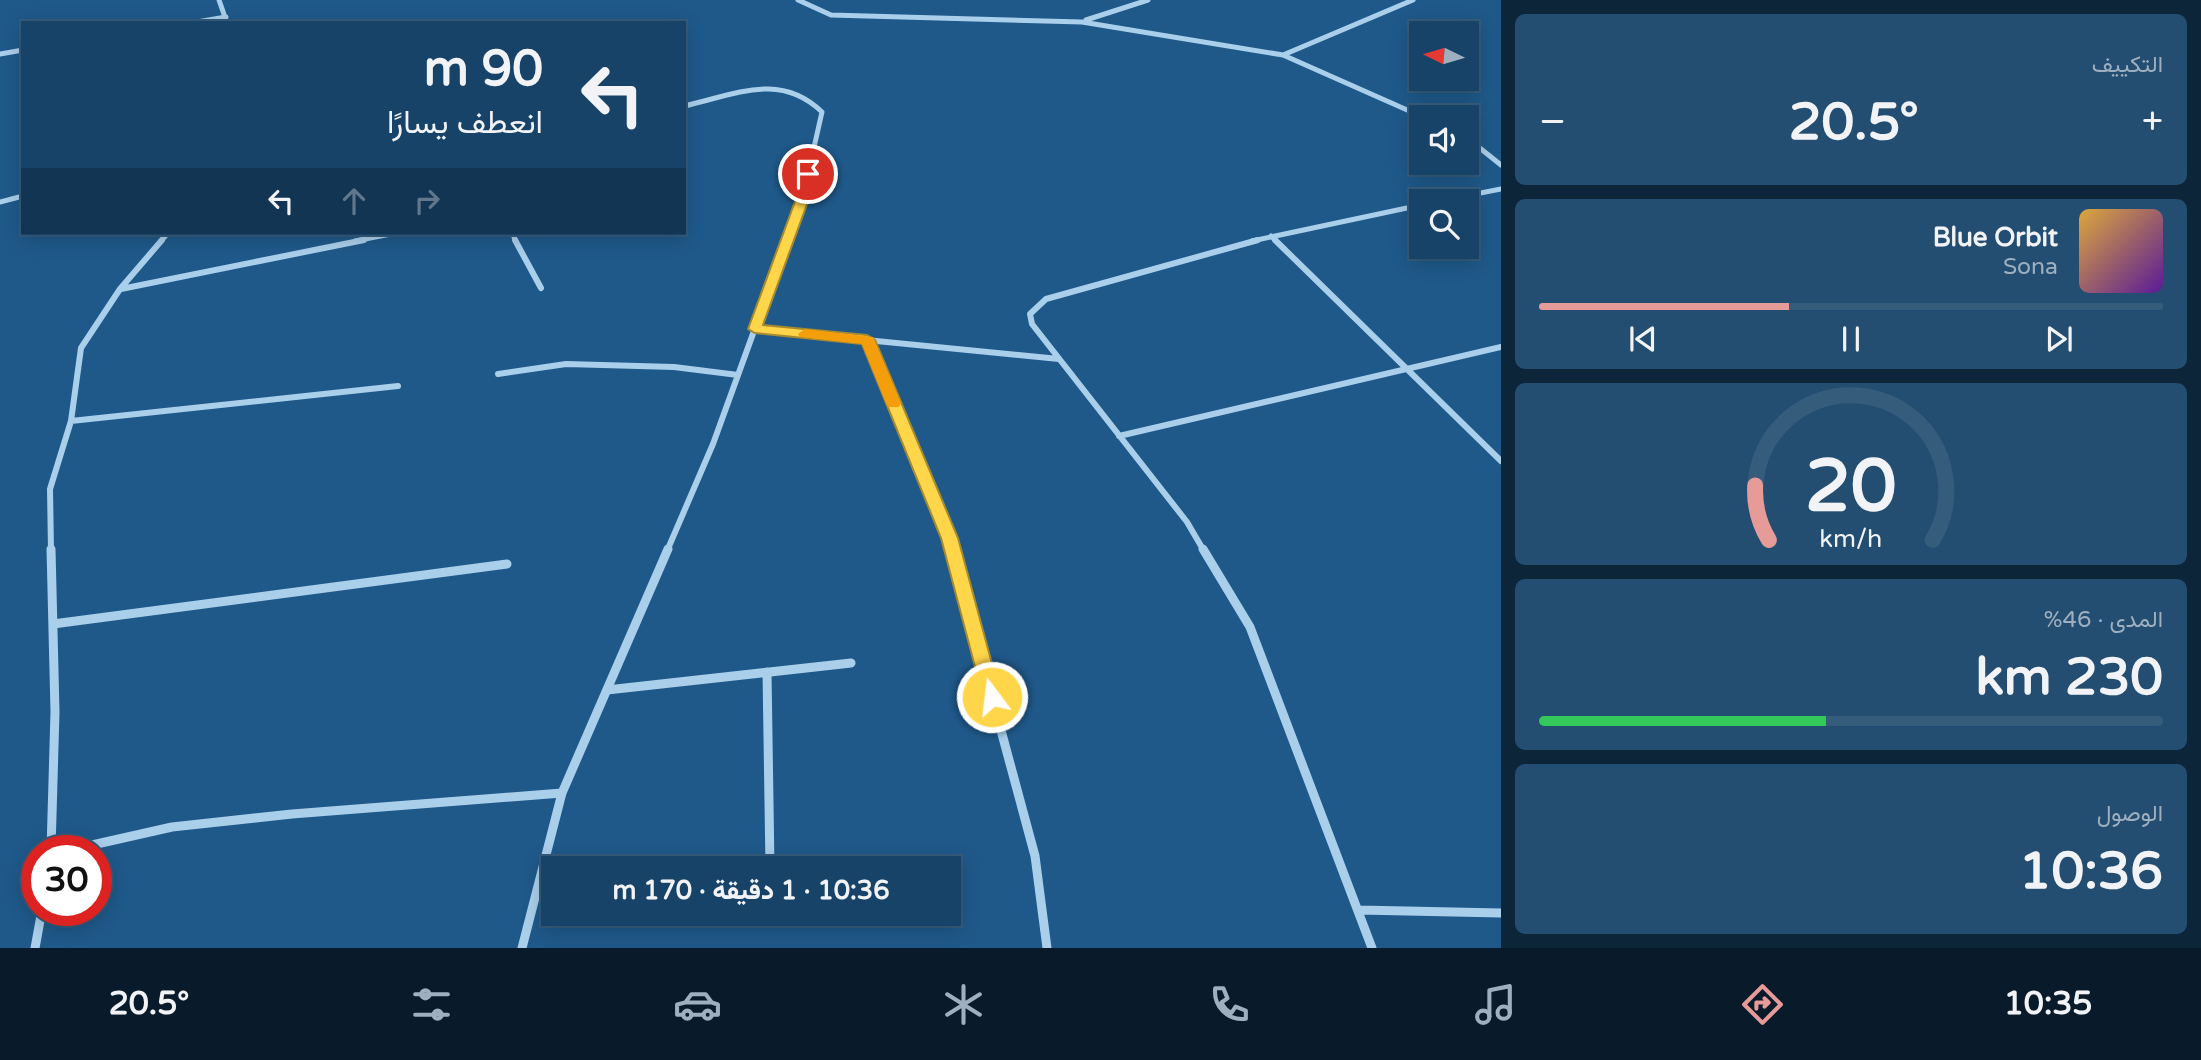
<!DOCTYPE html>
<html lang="ar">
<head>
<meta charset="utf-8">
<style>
  :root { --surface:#174368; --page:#244e71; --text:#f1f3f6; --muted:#9eb0c0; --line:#365c7c; --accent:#e69b98 }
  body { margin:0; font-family:"Varela Round",Vazirmatn,sans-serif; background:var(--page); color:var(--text); direction:rtl; height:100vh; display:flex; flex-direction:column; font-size:26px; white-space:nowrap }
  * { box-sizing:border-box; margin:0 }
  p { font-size:23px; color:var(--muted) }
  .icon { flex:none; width:38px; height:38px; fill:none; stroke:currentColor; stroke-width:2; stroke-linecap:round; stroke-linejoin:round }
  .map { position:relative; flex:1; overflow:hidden; direction:ltr }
  .drawer { display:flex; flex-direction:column; gap:14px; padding:14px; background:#0d2539; width:700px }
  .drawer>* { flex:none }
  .banner { position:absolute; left:21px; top:21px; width:665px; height:214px; border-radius:0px; box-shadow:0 4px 18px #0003,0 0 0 2px var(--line); direction:rtl; background:#174368; color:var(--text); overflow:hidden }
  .needle { width:46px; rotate:275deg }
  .tools { position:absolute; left:1409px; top:21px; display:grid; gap:14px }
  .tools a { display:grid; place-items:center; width:70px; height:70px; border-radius:0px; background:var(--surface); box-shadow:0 4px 18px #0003,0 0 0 2px var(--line); font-size:35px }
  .speed { position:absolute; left:21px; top:835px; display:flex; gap:14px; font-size:35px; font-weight:700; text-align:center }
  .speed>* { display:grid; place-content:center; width:91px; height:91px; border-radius:50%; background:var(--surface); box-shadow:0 4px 18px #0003,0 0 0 2px var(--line); line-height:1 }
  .speed .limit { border:10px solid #d22; background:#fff; color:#111 }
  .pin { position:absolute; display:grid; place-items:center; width:60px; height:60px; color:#fff; margin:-30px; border:4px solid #fff; border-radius:50%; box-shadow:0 2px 7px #0007 }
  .me { position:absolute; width:77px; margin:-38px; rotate:345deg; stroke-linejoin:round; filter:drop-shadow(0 0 5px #0008) }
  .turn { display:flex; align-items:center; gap:24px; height:147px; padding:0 28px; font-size:32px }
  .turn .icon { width:91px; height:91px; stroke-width:2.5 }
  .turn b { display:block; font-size:49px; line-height:60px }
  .lanes { display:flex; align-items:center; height:66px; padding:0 28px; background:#0003; justify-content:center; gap:35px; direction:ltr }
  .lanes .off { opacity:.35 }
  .big { font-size:52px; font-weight:800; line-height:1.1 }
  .drawer .card { flex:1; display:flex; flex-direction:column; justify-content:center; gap:10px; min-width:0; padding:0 24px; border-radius:10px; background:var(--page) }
  .drawer .dial { align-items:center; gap:0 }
  .dial svg { height:182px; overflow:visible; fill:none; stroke:var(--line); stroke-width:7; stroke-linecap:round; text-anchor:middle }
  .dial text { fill:var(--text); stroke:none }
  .song { display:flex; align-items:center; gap:21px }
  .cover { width:84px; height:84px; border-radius:10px; background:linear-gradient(135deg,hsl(40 70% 55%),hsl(270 70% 35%)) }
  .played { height:7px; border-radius:4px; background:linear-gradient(90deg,var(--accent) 40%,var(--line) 40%) }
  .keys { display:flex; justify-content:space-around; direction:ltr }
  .heat { display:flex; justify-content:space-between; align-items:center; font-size:38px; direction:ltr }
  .charge { height:10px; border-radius:5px; background:linear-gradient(90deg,#34c759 46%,var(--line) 0) }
  .trip { position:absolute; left:541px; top:856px; width:420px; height:70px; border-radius:0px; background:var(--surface); box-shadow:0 4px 18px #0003,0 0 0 2px var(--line); font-weight:800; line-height:70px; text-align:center; direction:rtl }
  .tab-bar { display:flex; height:112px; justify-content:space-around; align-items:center; background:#091b2a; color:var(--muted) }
  .tab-bar .icon { width:49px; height:49px }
  .tab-bar .active { color:var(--accent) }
  .tab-bar b { font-size:32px; color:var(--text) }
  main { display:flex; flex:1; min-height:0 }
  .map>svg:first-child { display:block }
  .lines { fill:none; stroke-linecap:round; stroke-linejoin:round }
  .street-far2 { stroke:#aacfeb; stroke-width:5 }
  .street-far1 { stroke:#aacfeb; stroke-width:6 }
  .street { stroke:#aacfeb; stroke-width:9 }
  .route { fill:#ffd54a; stroke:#a68a30; stroke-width:2 }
  .slow { fill:#f59e0b }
</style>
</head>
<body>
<main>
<section class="drawer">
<div class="card"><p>التكييف</p>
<div class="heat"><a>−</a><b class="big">20.5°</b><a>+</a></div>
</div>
<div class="card">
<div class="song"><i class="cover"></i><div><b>Blue Orbit</b><p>Sona</p></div></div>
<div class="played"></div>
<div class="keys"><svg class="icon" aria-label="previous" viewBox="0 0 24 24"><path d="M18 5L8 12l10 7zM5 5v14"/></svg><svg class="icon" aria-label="pause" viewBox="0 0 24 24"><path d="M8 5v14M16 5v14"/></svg><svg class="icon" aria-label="next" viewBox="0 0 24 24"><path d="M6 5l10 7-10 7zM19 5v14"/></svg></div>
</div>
<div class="card dial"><svg viewBox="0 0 100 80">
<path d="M14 69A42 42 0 1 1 86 69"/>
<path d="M14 69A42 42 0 0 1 8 45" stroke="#e69b98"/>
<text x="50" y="56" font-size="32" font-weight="700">20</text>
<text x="50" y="72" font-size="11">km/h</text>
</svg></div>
<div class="card"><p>المدى · 46%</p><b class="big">230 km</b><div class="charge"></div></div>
<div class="card"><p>الوصول</p><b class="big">10:36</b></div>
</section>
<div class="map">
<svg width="1501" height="948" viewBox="0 0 1501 948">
  <rect width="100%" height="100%" fill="#1f598a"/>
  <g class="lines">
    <path class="street-far2" d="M219 0 227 23
      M798 0 831 15 1082 22 1283 55 1423 117
      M1086 20 1148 0
      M191 23 226 17
      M0 54 23 50
      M1283 55 1413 0
      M684 106C734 95 780 71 822 112L803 196 787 241
      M1466 137 1501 165
      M1440 201 1501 189
      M0 202 23 196
      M512 233 516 241
      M1271 236 1276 241
      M161 241 168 233
      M355 241 396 233
      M1252 241 1421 205"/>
    <path class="street-far1" d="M515 240 541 288
      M1275 240 1501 461
      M121 289 364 240
      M755 329 1059 359
      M867 340 952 551
      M498 374 566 364 674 367 738 375
      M71 421 398 386
      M1119 436 1501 347
      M51 551 50 489 71 421 81 348 120 289 162 240
      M667 551 713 444 787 240
      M1204 551 1187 522 1032 324 1030 314 1046 299 1258 240"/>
    <path class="street" d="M952 549 1035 856 1047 948
      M1203 549 1250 627 1372 948
      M53 624 507 564
      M767 672 770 868
      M607 690 851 663
      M51 850 55 712 51 549
      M70 850 172 827 292 814 562 793
      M1359 910 1501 913
      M35 948 42 910
      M522 948 562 793 668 549"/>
  </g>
  <path class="route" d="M808 170 814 174 810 196 763 325 867 335 875 340 958 538 1001 697 999 703H985L983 697 941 538 862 344 755 333 748 329 797 196 802 174Z"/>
  <path class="slow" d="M805 329 873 337 901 403 899 407H888L886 403 862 344 800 337 798 334Z"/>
</svg>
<div class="tools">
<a><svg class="needle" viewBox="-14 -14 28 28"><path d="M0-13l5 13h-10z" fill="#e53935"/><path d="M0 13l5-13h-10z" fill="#9eb0c0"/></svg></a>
<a><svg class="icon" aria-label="sound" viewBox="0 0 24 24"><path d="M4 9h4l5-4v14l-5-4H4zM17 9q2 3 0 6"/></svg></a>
<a><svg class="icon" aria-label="search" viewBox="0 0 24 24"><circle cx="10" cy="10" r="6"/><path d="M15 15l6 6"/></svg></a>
</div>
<div class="speed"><div class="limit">30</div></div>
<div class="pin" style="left:808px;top:174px;background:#d93025"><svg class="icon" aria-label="arrive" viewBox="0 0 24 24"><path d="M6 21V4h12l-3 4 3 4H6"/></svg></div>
<svg class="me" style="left:992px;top:697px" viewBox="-20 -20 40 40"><circle r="17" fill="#ffd54a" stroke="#fff" stroke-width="3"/><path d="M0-11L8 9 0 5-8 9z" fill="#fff"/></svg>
<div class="trip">10:36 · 1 دقيقة · 170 m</div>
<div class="banner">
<div class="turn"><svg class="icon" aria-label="left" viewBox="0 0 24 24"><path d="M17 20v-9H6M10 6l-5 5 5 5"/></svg><div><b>90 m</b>انعطف يسارًا</div></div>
<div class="lanes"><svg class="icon" aria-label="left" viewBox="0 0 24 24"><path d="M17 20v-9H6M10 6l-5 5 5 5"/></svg><svg class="icon off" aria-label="ahead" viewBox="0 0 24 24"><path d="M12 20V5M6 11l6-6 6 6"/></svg><svg class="icon off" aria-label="right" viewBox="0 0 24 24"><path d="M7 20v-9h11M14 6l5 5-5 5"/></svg></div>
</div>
</div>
</main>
<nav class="tab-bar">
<b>10:35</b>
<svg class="icon active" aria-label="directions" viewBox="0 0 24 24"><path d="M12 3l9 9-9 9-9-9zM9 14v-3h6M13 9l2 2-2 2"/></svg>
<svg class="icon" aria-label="music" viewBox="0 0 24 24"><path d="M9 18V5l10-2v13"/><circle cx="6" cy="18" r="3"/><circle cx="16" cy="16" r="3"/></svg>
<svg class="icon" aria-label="phone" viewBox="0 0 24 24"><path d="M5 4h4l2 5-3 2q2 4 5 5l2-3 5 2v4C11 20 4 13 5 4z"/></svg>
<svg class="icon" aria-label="climate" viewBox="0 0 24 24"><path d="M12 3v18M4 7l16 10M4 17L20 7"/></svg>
<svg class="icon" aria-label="car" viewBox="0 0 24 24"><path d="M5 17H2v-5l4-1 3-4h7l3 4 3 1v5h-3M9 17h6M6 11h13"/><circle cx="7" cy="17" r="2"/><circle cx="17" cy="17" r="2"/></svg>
<svg class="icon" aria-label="filters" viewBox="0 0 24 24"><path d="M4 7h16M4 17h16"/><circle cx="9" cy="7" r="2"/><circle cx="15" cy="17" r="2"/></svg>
<b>20.5°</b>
</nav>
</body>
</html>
